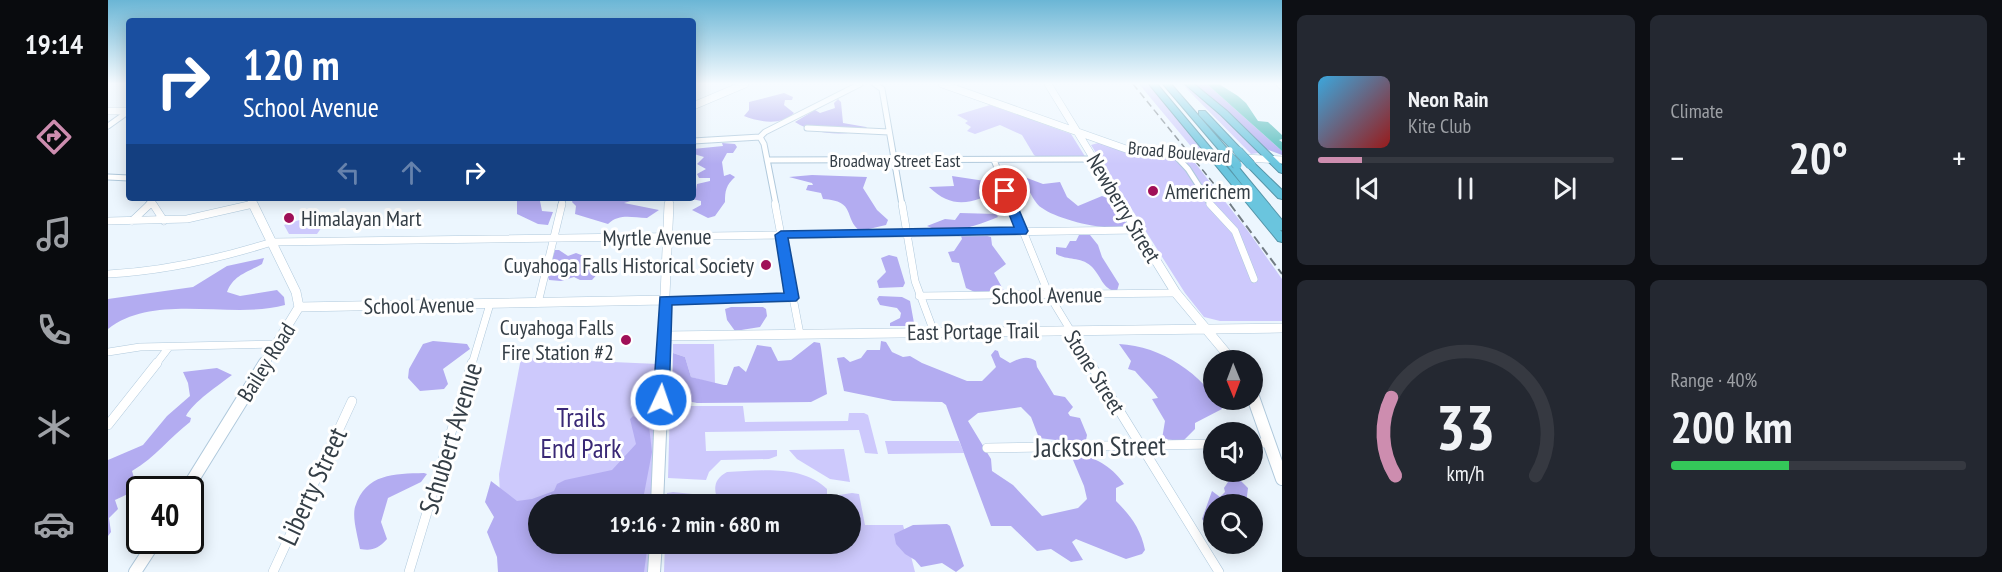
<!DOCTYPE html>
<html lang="en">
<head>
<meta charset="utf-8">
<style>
  :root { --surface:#171b24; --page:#242831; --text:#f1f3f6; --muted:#9ea1a6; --line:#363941; --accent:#cd8daf }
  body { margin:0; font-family:"PT Sans Narrow",sans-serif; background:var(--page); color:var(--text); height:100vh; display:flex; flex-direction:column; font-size:22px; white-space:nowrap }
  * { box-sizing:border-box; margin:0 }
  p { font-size:20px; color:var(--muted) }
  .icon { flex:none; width:33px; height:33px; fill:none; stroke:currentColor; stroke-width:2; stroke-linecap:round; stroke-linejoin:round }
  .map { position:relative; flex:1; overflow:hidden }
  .drawer { display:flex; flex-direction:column; gap:15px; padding:15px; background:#0d0f14; width:720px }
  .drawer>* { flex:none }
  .hud { position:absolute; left:18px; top:18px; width:570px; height:183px; border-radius:6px; box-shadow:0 3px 15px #0003; background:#1a4fa0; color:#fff; overflow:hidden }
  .needle { width:39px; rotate:179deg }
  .buttons { position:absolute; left:1095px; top:350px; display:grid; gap:12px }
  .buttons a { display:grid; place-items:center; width:60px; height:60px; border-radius:50%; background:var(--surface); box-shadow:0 3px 15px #0003; font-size:30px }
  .speed { position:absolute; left:18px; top:476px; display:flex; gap:12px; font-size:30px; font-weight:700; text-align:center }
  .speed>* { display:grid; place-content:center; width:78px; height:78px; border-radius:50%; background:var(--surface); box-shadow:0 3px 15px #0003; line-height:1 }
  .speed .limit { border:3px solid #111; border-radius:9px; background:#fff; color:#111 }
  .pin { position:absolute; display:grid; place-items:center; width:51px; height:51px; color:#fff; margin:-26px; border:3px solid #fff; border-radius:50%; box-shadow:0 2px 6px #0007 }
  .me { position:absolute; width:66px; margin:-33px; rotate:3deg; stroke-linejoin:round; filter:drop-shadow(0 0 4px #0008) }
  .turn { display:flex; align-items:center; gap:21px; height:126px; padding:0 18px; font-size:27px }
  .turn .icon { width:78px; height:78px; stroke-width:2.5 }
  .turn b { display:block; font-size:42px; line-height:51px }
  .lanes { display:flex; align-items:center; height:57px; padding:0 18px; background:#0003; justify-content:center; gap:30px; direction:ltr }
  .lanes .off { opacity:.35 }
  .big { font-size:45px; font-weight:600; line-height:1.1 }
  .drawer .card { flex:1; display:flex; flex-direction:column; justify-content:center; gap:9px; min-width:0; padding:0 21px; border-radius:9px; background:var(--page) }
  .drawer .dial { align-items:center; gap:0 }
  .dial svg { height:156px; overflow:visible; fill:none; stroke:var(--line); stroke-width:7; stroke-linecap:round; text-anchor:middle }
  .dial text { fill:var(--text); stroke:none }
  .song { display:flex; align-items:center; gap:18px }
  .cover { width:72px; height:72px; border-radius:9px; background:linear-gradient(135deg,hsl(200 70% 55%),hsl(0 70% 35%)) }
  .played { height:6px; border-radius:3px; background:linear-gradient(90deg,var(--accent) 15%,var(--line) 15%) }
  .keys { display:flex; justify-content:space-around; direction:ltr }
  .heat { display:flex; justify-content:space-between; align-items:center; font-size:33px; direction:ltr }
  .charge { height:9px; border-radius:4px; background:linear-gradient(90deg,#34c759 40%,var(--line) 0) }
  .drawer .tiles { flex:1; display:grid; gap:15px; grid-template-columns:repeat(2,1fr) }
  .trip { position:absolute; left:420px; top:494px; width:333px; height:60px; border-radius:30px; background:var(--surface); box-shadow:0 3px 15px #0003; font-weight:600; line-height:60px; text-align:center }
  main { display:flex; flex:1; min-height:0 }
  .menu { display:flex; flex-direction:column; width:108px; justify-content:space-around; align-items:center; background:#090b0e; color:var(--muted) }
  .menu .icon { width:42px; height:42px }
  .menu .current { color:var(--accent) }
  .menu b { font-size:27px; color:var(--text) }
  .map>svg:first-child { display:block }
  .green { fill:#cdc9fc }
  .forest { fill:#b3acf1 }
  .water { fill:#50bab9 }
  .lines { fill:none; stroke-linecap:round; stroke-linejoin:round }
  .street-far2-casing { stroke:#b0c9dc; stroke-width:7 }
  .street-far1-casing { stroke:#b0c9dc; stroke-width:8 }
  .street-casing { stroke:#b0c9dc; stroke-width:10 }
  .secondary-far2-casing { stroke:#b0c9dc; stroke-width:8 }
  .secondary-far1-casing { stroke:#b0c9dc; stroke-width:10 }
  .secondary-casing { stroke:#b0c9dc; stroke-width:14 }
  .highway-casing { stroke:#5796a9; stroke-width:2 }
  .street-far2 { stroke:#fff; stroke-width:5 }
  .street-far1 { stroke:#fff; stroke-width:7 }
  .street { stroke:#fff; stroke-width:9 }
  .secondary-far2 { stroke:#fff; stroke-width:7 }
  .secondary-far1 { stroke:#fff; stroke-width:9 }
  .secondary { stroke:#fff; stroke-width:12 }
  .highway { fill:#6ac5de; fill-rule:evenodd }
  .rail-far1 { stroke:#737d85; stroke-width:1.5; stroke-dasharray:7 4; stroke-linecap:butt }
  .rail { stroke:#737d85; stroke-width:2; stroke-dasharray:9 4.5; stroke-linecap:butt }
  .highway-bridge-casing { stroke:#5796a9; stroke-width:10; stroke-linecap:butt }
  .highway-bridge { stroke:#6ac5de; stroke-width:9 }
  .route { fill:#1a73e8; stroke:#114b97; stroke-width:1.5 }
  .poi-dot { fill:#a01058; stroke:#fff; stroke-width:2 }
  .labels { text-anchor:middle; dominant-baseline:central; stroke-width:6; stroke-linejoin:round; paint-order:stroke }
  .far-street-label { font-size:18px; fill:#343e46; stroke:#fff }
  .poi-label { font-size:22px; fill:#343e46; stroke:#fff; text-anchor:start }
  .street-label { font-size:22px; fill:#343e46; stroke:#fff }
  .near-park-label { font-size:27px; fill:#3a2976; stroke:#fff }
  .near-street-label { font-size:27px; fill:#343e46; stroke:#fff }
</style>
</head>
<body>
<main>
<nav class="menu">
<b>19:14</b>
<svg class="icon current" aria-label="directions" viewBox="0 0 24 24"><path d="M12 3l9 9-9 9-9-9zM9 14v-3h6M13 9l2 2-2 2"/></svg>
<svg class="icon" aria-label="music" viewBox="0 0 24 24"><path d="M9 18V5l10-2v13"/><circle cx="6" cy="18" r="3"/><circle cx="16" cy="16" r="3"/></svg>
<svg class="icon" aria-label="phone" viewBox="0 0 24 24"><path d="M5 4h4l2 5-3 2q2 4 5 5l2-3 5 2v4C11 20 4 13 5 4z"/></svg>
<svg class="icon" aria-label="climate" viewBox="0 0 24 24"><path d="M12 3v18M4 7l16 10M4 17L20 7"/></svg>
<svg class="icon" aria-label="car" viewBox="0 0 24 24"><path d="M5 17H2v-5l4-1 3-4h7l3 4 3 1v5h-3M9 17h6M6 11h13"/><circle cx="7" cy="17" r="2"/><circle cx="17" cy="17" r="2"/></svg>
</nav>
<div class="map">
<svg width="1174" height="572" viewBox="0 0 1174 572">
  <rect width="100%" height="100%" fill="#ecf6fe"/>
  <path class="green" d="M1031 84H1042L1094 150H1086Z
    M1074 84H1078L1097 99 1151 153 1143 154Z
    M882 105 963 134 978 158H931L926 155 914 135 892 125 867 134 859 131 863 127 857 123 860 121 849 115Z
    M990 143 1046 156 1084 159 1140 231 1174 279V321H1112L1096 317 1077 293 983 145Z
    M223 214 209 234H181L176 225 207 215Z
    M565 344H606L607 384 583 377 577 357 565 353Z
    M413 358 550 364 543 504H430V543H541L540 572H464L435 555 392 495 391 474Z
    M562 406H635L637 422 740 421 741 413H756L760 415 770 454 757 453 751 430 597 432 598 451 669 450V456L661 459 613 460 601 472 598 480 560 478Z
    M777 441H851L856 453 780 454Z
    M736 449 742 482 722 479 689 459 681 450Z
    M619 472C651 471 693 464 719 489V494L694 504H613L610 501C605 488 606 479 619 472Z
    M565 492 594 495 600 504H559V493Z
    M744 493 751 494 757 525H795L807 572H556L557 543H742V504H721L731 495Z"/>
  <path class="forest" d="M1084 84H1099L1174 151V155L1155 148Z
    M676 93 685 97 684 100H677L676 105 686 113C674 126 651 122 636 116L641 110V102Z
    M730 99 733 102 735 123 758 127 761 130C736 135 709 136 687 122L707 110 712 113 727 108 726 103Z
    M614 143 627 144 629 147 625 153H619L614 162 616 176 622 174 627 177C618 185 617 191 617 202L607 216 600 218 584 210 593 205V201L584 199 587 195 589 184 602 181V178H591L589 174 598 169 589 164 596 157 586 154 585 149 615 146Z
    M704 175 759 177 755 188 769 210 780 220 778 225 752 231C735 218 749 201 715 199L713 193 698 190 700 185H705L704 183 681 177Z
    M844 176 890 183 894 188C866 203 846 211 821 187L846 186Z
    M919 178 935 184 952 182 959 197 970 206 994 196 999 198 1019 224C1004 234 948 219 934 208 927 204 922 192 918 185Z
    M466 198H532L516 203 551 210 539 218C524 218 512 213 500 224L467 214 468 206 464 202Z
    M409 200 432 201 434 211 445 212 440 225 430 224 409 214Z
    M852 213 888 214 890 217C870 225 841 237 819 226L837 219 847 220Z
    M872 234 883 237 884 245 898 264 886 273 896 291 871 294 858 288 851 263 844 262 840 252 846 251 854 239 853 236Z
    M971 235H982L990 245 994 257 1011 284 1009 291C995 291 993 275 983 266 972 256 960 261 948 254V247L958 248 962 241H968Z
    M447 250H451L460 256 468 253 489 261 492 271 484 280H472L466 277 453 281 441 280 440 277 453 268 443 263Z
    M781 255 789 257 790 260 797 283 795 287 771 288 769 281 778 272 773 258Z
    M156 258 154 264C140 272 125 275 119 292L132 296 169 290 176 297 177 305C124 320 46 292 0 329V299L85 287 119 266Z
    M771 296 794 297 802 301 806 323 802 326H782V323L792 318 793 313 789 308 772 305 769 299Z
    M623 307H655L658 309 659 316 652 327 627 331 619 320 617 309Z
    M325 341 359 344 362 349 335 369 340 384 336 389 312 391 300 378 301 369 315 344Z
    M773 341 778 342 784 352 795 357 802 356 814 363 859 381H874L888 367 883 355 887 350 890 351 892 357 902 363C912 358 919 355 928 361L929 367 946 395 957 397 965 407 960 413 962 416 972 418 979 435 978 440 972 443 931 438 923 417 913 407 870 413 860 421 883 459 884 471 905 485 934 516 970 508 979 499 976 486 965 460 968 456C986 454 1007 470 1016 484L1008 488V501C1022 515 1033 529 1037 550L1034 554 1018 559 968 539 964 542 975 560 963 562 943 549 929 551 903 526H883L838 405 834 402 785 401 736 391 729 358 736 357 742 362 753 358 759 350H772Z
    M706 342 712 343 713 348 719 394 703 402 589 403 564 398 565 353 577 357 583 377 616 385H619L626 367 631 366 638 372 649 345 663 347 670 361 683 360Z
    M1011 344C1054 346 1094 374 1114 409L1087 423V429L1075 441 1054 439 1057 421 1044 399 1050 398C1044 388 1035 381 1027 371L1020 369 1023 361Z
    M109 368 124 375C112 384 84 403 78 416L83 418 82 422C61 438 48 457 24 471 27 480 27 485 22 493L7 500 10 509 1 518 3 532 0 536V460L35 445 59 416 82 396 80 383 75 372Z
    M525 416 541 426 544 452 536 494 537 504H430V543H540L536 572H390L389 557 379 532 386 517 377 502 383 481 409 501 424 499 446 491 449 484 457 480 504 470 528 444 522 419Z
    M316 473 319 474 313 482 280 498 273 522 279 539C270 549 264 551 252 549 250 537 244 518 247 507 258 473 286 474 316 473Z
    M1124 476 1131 479 1140 488 1138 504H1106L1105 531 1102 530 1094 519 1104 491 1112 497 1117 492 1116 488Z
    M839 524 842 526 856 566 848 572 834 563 813 567 807 560 797 554 788 544 786 534 805 525Z"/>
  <path class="water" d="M1099 84H1111L1130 96 1138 103 1150 121 1160 122 1174 135V139L1171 140 1174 142V151Z"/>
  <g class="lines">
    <defs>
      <path id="street-far2" d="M767 84 774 89 794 205
        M0 126 21 111
        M699 128 781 132
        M652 137 656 144 668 205
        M585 141 652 137 657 132 752 84
        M1066 154 1080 169 1103 205
        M659 160 987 159
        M886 160 904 205
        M0 177 21 178
        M44 202 46 205
        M40 205 45 198
        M139 205 145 204
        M453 205 455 198"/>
      <path id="street-far1" d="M45 204 56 221
        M667 204 692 334
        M794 204 807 281 826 332
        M904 204 941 295 983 364
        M1102 204 1127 231 1146 279
        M0 221 79 219 145 204
        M24 221 42 204
        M0 274C57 271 110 259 164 242L1030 230
        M811 296 1068 293
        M557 300 684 298
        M430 303 454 204
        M0 352 32 347 169 344
        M48 364 61 347
        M364 364 382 304"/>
      <path id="street" d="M982 363 1111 572
        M0 425 49 363
        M1144 443H1161
        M879 448 1106 444
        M165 572 244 401
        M301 572 364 363"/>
      <path id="secondary-far2" d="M834 84 1018 149 1045 153 1174 160
        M940 84 1014 205
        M1172 84 1174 86
        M585 106 637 84
        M0 111H21
        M142 198 146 205
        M561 205V198"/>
      <path id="secondary-far1" d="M145 204 188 292 191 307 156 364
        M1013 204 1068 293 1124 360
        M191 307 557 300
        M556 336 1174 328
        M554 364 561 204"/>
      <path id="secondary" d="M1144 394 1174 479
        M79 489 157 363
        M549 504 555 363
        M27 572 48 540
        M546 572 548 543"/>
      <path id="highway" d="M1041 84H1049L1144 197 1119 165 1121 163H1127L1174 220V230H1172L1174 232V242L1170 241Z
        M1055 84H1063L1123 153V157H1117Z
        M1077 84H1086L1119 111 1174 165V173L1171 172 1113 115Z
        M1091 111H1097L1133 149V153H1127L1091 115Z
        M1143 162 1146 163 1174 190V199L1170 198 1140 167V163Z"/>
    </defs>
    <use href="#street-far2" class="street-far2-casing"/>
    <use href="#street-far1" class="street-far1-casing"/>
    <use href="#street" class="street-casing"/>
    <use href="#secondary-far2" class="secondary-far2-casing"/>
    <use href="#secondary-far1" class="secondary-far1-casing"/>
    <use href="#secondary" class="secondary-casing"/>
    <use href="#highway" class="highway-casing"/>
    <use href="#street-far2" class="street-far2"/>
    <use href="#street-far1" class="street-far1"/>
    <use href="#street" class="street"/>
    <use href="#secondary-far2" class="secondary-far2"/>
    <use href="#secondary-far1" class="secondary-far1"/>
    <use href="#secondary" class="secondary"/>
    <use href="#highway" class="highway"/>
    <path class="rail-far1" d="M1025 84 1123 205"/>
    <path class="rail" d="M1122 204 1174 274"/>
    <defs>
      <path id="highway-bridge" d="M1130 151 1143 165
        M1120 155 1129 165"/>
    </defs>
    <use href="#highway-bridge" class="highway-bridge-casing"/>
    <use href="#highway-bridge" class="highway-bridge"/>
  </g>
  <linearGradient id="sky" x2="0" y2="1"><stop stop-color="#6bb6d5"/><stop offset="0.51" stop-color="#f6fbff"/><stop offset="1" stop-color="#f6fbff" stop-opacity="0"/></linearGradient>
  <rect width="1174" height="164" fill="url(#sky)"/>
  <path class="route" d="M897 188 903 191 920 231 918 234 680 238 691 298 688 301 564 305 561 400 559 405 553 406 547 405 545 400 552 297 676 293 667 235 673 231 906 227 892 191Z"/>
  <g class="poi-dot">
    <circle cx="1045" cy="191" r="6"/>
    <circle cx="181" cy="218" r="6"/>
    <circle cx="658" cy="265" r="6"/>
    <circle cx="518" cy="340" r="6"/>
  </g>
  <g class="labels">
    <g class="far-street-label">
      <text transform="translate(1071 152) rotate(5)">Broad Boulevard</text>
      <text x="787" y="160">Broadway Street East</text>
    </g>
    <g class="poi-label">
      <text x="1057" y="191">Americhem</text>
      <text x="193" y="218">Himalayan Mart</text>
      <text x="646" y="265" text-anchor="end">Cuyahoga Falls Historical Society</text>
      <text x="506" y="327" text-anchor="end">Cuyahoga Falls<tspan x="506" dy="25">Fire Station #2</tspan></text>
    </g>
    <g class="street-label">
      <text transform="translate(1016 208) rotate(59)">Newberry Street</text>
      <text transform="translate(549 237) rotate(-1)">Myrtle Avenue</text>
      <text transform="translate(939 295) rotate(-1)">School Avenue</text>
      <text transform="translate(311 305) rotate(-1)">School Avenue</text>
      <text transform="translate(865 331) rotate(-1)">East Portage Trail</text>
      <text transform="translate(158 362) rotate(-58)">Bailey Road</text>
      <text transform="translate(987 372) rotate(58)">Stone Street</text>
    </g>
    <g class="near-park-label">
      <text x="473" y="417">Trails<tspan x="473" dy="31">End Park</tspan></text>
    </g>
    <g class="near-street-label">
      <text transform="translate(342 438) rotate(-73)">Schubert Avenue</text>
      <text transform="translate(992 446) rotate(-1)">Jackson Street</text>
      <text transform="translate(204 486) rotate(-65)">Liberty Street</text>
    </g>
  </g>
</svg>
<div class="buttons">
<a><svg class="needle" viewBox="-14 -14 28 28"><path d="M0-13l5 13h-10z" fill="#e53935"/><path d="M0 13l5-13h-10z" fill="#9ea1a6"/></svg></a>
<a><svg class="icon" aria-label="sound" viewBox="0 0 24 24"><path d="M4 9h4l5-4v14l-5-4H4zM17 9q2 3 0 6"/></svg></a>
<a><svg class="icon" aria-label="search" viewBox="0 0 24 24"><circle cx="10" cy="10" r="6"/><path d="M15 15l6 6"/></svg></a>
</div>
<div class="speed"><div class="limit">40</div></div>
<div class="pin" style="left:897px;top:191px;background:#d93025"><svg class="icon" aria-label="arrive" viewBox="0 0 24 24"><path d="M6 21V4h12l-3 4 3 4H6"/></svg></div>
<svg class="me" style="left:553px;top:400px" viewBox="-20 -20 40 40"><circle r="17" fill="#1a73e8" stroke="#fff" stroke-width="3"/><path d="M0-11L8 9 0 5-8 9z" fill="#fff"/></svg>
<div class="trip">19:16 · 2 min · 680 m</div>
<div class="hud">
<div class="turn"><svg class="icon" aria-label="right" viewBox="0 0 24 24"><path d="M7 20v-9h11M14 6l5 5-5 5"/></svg><div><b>120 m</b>School Avenue</div></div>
<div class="lanes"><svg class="icon off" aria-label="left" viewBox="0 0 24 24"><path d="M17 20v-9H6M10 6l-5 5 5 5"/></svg><svg class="icon off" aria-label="ahead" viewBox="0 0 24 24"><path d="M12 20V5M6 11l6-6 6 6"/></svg><svg class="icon" aria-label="right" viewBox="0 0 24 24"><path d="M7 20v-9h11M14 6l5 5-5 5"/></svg></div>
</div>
</div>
<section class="drawer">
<div class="tiles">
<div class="card">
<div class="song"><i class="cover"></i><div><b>Neon Rain</b><p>Kite Club</p></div></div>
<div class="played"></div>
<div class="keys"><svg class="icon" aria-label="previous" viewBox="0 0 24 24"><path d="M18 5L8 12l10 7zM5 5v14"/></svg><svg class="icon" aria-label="pause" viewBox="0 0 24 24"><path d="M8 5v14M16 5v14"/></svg><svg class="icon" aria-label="next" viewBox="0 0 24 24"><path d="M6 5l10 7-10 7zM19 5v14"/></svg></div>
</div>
<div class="card"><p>Climate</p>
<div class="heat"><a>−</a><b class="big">20°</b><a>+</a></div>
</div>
<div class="card dial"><svg viewBox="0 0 100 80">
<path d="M14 69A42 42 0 1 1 86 69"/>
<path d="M14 69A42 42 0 0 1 12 29" stroke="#cd8daf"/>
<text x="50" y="56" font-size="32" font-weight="700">33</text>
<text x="50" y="72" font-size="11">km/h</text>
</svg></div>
<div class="card"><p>Range · 40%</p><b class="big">200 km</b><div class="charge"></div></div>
</div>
</section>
</main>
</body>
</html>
